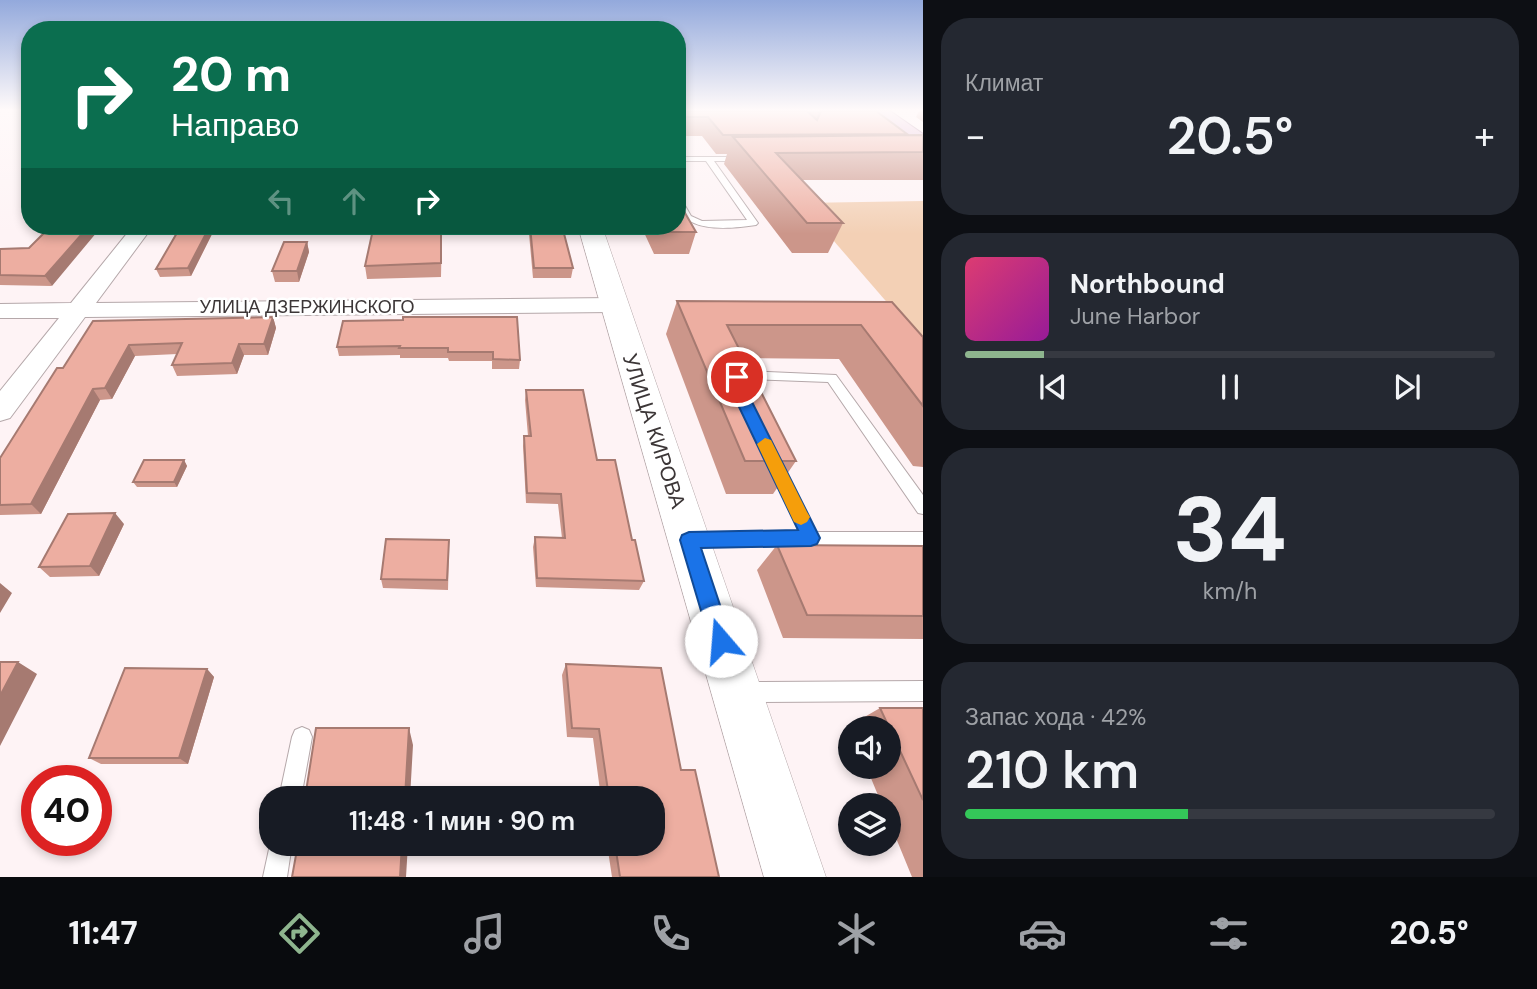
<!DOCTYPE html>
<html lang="ru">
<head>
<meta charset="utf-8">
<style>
  :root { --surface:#171b24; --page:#242831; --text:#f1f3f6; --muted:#9ea1a6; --line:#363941; --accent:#8eb58e }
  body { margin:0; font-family:"DM Sans",sans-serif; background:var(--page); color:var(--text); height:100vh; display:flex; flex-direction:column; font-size:26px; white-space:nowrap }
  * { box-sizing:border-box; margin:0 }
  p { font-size:23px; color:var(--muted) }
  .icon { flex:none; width:38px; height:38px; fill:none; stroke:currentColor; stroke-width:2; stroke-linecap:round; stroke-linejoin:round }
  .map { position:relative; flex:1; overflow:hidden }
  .sheet { display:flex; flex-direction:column; gap:18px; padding:18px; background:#0d0f14; width:614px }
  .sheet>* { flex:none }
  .guide { position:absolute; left:21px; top:21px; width:665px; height:214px; border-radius:28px; box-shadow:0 4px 10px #0003; background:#0b6e4f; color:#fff; overflow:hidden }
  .fabs { position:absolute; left:838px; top:716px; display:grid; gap:14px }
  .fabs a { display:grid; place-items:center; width:63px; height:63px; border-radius:50%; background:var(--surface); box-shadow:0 4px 10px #0003; font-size:35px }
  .speed { position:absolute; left:21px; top:765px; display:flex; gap:14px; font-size:35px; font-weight:700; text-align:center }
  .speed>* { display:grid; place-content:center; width:91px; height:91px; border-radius:50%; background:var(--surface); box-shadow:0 4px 10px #0003; line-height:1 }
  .speed .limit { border:10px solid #d22; background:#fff; color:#111 }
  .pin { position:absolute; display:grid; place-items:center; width:60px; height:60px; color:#fff; margin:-30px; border:4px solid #fff; border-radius:50%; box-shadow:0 2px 7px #0007 }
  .me { position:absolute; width:77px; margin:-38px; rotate:342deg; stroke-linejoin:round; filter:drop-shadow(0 0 5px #0008) }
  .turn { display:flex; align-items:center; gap:24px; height:147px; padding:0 35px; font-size:32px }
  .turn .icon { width:91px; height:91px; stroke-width:2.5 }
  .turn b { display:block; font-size:49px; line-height:60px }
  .lanes { display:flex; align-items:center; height:66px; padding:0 35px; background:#0003; justify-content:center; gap:35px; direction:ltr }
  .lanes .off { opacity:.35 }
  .big { font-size:52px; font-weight:600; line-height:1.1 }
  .sheet .widget { flex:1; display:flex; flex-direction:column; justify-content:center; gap:10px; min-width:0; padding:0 24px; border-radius:28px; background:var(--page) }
  .sheet .dial { align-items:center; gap:0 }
  .dial b { font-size:91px; line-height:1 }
  .song { display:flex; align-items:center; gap:21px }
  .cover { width:84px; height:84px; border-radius:10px; background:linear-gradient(135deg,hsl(340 70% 55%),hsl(300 70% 35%)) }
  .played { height:7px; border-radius:4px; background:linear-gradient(90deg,var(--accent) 15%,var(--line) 15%) }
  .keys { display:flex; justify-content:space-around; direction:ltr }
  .heat { display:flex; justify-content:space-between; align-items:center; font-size:38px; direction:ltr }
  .charge { height:10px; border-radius:5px; background:linear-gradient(90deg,#34c759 42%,var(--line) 0) }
  .trip { position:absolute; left:259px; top:786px; width:406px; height:70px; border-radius:28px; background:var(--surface); box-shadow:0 4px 10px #0003; font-weight:600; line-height:70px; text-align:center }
  .tab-bar { display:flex; height:112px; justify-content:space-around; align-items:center; background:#090b0e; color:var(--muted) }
  .tab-bar .icon { width:49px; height:49px }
  .tab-bar .current { color:var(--accent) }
  .tab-bar b { font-size:32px; color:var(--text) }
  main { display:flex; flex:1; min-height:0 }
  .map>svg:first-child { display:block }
  .green { fill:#f3d0b5 }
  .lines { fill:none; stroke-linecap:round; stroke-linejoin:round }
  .service-casing { stroke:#b5a8aa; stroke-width:2 }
  .minor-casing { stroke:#b5a8aa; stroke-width:2 }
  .tertiary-casing { stroke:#b5a8aa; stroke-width:1 }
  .primary-casing { stroke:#9a698b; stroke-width:2 }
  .service { fill:#fff; fill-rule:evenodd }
  .minor { fill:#fff; fill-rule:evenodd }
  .tertiary { fill:#fff; fill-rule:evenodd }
  .primary { fill:#e0b5d4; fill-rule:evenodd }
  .wall { fill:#cc968a }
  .shaded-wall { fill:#a67a71 }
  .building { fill:#edaea1; stroke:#a67a71; stroke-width:2 }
  .route { fill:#1a73e8; stroke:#114b97; stroke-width:2 }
  .slow { fill:#f59e0b }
  .labels { text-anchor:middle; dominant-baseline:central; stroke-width:5; stroke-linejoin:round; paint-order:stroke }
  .far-street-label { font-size:18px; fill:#3c3637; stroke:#fff }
  .street-label { font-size:21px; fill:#3c3637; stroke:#fff }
</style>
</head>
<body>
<main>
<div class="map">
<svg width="923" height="877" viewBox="0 0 923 877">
  <rect width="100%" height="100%" fill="#fef3f5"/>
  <path class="green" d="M923 201V344L801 203Z"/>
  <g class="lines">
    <defs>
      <path id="service" d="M677 157H745L746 159 742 161H714L758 223 756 225C729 229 677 235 677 196L680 197 691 216 702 221 747 220 706 161H677Z
        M745 371 836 375 923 495V514L918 513 828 382 747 379 736 383 732 382 730 379 732 376Z
        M775 458 780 460 816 532H923V546L694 547 688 545 686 540 688 535 694 533H800L768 464 770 460Z
        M923 681V701L746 702 739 699 736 692 739 685 746 682Z
        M302 727 309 730 312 737 301 798H279L292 737 295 730Z
        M271 840V844H292L287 877H263Z"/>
      <path id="minor" d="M133 226H153L96 303 614 298 622 300 626 305 622 310 614 312 85 317 10 418 0 421V391L59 318H0V304L71 303Z"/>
      <path id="tertiary" d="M578 226H602L826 877H764Z"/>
      <path id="primary" d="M868 111H890L923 134V150L916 148Z"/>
    </defs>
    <use href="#service" class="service-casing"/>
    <use href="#minor" class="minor-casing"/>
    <use href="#tertiary" class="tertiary-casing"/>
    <use href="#primary" class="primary-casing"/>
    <use href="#service" class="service"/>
    <use href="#minor" class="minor"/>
    <use href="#tertiary" class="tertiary"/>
    <use href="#primary" class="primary"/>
  </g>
  <path class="wall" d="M677 111H876L907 134 906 136 923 135V180H802L843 223 828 253H792L724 164 727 154H716L702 136H677Z
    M919 111H923V122L916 117Z
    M176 226H216L191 276 160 277 156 269 180 226Z
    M442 226 441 277 367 279 365 266 404 234Z
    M508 226H562L573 268 571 278H533L529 234H509Z
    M641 226H677L696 232 689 254H654Z
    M307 242 309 252 299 282H275L272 271Z
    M29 248 52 286 0 285V249Z
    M677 301 892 302 923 337V467L913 466 839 359 744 358 796 461 773 494H726L666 334Z
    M273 317 276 328 268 355H244L237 374 177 376 172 365 177 354 135 356 112 399 100 400 41 514 0 515V458L63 368 93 321Z
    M403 320 520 360 519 369H492V361H449L448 358H400V355L339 356 337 347Z
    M526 390 597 460 632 540 644 581 639 590 536 587 533 547 535 537 562 538 558 504 526 503 523 446 524 436H528L525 400Z
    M184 460 187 466 177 487H137L133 482Z
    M124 524 99 576 50 577 39 567Z
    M777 545 923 546V639L783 638 757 570Z
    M449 550 448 590 383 588 381 579Z
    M566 664 681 770 719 877H612L607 844H653V798H601L593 738 567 737 562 675Z
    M207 669 214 677 188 764H101L89 758Z
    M880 708H923V877H912L889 821V805H882L866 766H889V728H850V729L849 726Z"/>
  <path class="shaded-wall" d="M89 226H102L52 286 45 276Z
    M210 226H216L191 276 188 268Z
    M307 242 309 252 299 282 297 271Z
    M273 317 276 328 268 355 264 344Z
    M239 344 244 355 237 374 232 363Z
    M129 345 135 356 112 399 105 388Z
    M93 389 100 400 41 514 31 504Z
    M184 460 187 466 177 487 174 482Z
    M115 513 124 524 99 576 90 566Z
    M0 583 12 593 0 613Z
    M18 662 37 674 0 746V696Z
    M207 669 214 677 188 764 179 758Z
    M409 728 413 745 410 798H405Z
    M402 844H408L406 877H400Z"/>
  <path class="building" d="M677 111H807L817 120 821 111H876L907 134 723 135 708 117H677Z
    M923 135V152L776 153 843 223H807L733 137Z
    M677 199 696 232H660L656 226H677Z
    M51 226H89L45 276 0 275V249L29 248Z
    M181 226H210L188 268 156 269Z
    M405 226H441V263L365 266 372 234H404Z
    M530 226H562L573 268H534Z
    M284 242H307L297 271H272Z
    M677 301 892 302 923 337V406L861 325H727L796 461H745Z
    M273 317 264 344H239L232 363 172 365 182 343 129 345 105 388 93 389 31 504 0 505V458L57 368H63L93 321Z
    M403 317H517L520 360 493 359V352H448V348H399L400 346 337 347 343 321 403 320Z
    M526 390H583L597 460H615L632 540H635L644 581 537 578 535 537 565 538 561 494 527 493 524 436H531Z
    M144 460H184L174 482H133Z
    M115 513 90 566 39 567 68 514Z
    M386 539 449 540 447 580 381 579Z
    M777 545 923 546V616L807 615Z
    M0 662H18L0 696Z
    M566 664 661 668 681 770H695L719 877H620L615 844H653V798H609L599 729 572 728Z
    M125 668 207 669 179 758H89Z
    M880 708H923V800Z
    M316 728H409L405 798H305Z
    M298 844H402L400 877H292Z"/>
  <linearGradient id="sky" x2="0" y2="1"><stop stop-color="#93a9dc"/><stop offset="0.47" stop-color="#fffafa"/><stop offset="1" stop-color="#fffafa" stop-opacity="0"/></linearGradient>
  <rect width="923" height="234" fill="url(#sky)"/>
  <path class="route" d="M737 372 744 377 743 384 820 538 817 544 811 546 701 548 732 641 728 649 721 652 714 649 710 641 680 540 682 535 689 532 798 530 728 384 731 373Z"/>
  <path class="slow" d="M765 438 771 440 807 512 810 517 807 522 801 525 794 522 757 444Z"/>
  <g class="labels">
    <g class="far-street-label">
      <text x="307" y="307">УЛИЦА ДЗЕРЖИНСКОГО</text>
    </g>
    <g class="street-label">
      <text transform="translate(654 431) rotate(72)">УЛИЦА КИРОВА</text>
    </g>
  </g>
</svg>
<div class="fabs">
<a><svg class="icon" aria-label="sound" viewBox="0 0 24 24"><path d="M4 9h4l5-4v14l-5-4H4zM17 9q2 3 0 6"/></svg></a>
<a><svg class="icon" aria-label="layers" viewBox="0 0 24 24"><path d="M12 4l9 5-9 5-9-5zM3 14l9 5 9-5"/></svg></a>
</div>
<div class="speed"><div class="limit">40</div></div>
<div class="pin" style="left:737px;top:377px;background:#d93025"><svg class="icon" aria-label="arrive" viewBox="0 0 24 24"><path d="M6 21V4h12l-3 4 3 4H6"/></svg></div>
<svg class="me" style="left:721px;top:641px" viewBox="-20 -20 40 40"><circle r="19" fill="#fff"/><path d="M0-13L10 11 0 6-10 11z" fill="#1a73e8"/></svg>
<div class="trip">11:48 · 1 мин · 90 m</div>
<div class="guide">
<div class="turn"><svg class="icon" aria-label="right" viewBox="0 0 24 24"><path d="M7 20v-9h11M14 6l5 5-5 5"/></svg><div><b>20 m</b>Направо</div></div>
<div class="lanes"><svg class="icon off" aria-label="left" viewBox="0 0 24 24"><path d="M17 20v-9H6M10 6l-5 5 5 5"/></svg><svg class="icon off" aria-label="ahead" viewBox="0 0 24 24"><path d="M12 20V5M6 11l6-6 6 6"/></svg><svg class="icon" aria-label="right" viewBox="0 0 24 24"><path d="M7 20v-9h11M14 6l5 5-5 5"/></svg></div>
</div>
</div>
<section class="sheet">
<div class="widget"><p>Климат</p>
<div class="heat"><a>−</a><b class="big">20.5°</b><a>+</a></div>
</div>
<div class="widget">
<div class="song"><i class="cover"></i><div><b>Northbound</b><p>June Harbor</p></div></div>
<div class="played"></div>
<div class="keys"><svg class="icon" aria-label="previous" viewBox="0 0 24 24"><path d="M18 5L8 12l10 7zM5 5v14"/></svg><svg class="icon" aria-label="pause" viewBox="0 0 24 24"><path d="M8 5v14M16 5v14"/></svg><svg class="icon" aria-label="next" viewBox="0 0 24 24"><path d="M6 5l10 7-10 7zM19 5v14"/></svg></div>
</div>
<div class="widget dial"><b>34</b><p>km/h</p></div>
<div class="widget"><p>Запас хода · 42%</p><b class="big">210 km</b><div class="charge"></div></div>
</section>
</main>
<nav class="tab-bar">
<b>11:47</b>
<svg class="icon current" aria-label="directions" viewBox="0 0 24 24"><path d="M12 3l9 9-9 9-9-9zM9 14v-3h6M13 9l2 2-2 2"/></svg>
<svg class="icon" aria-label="music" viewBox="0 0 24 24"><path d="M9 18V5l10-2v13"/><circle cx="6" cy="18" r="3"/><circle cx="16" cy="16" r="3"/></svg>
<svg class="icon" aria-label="phone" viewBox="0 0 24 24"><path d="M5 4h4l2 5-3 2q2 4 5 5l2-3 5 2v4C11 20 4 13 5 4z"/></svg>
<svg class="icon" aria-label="climate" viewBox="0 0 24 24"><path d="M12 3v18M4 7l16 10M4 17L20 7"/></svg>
<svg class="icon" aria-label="car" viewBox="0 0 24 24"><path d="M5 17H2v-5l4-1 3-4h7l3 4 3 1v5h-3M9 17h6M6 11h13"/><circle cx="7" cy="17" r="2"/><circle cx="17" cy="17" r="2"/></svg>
<svg class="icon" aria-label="filters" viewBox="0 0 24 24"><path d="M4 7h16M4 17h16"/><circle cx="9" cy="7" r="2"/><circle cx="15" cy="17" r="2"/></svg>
<b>20.5°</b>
</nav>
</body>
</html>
